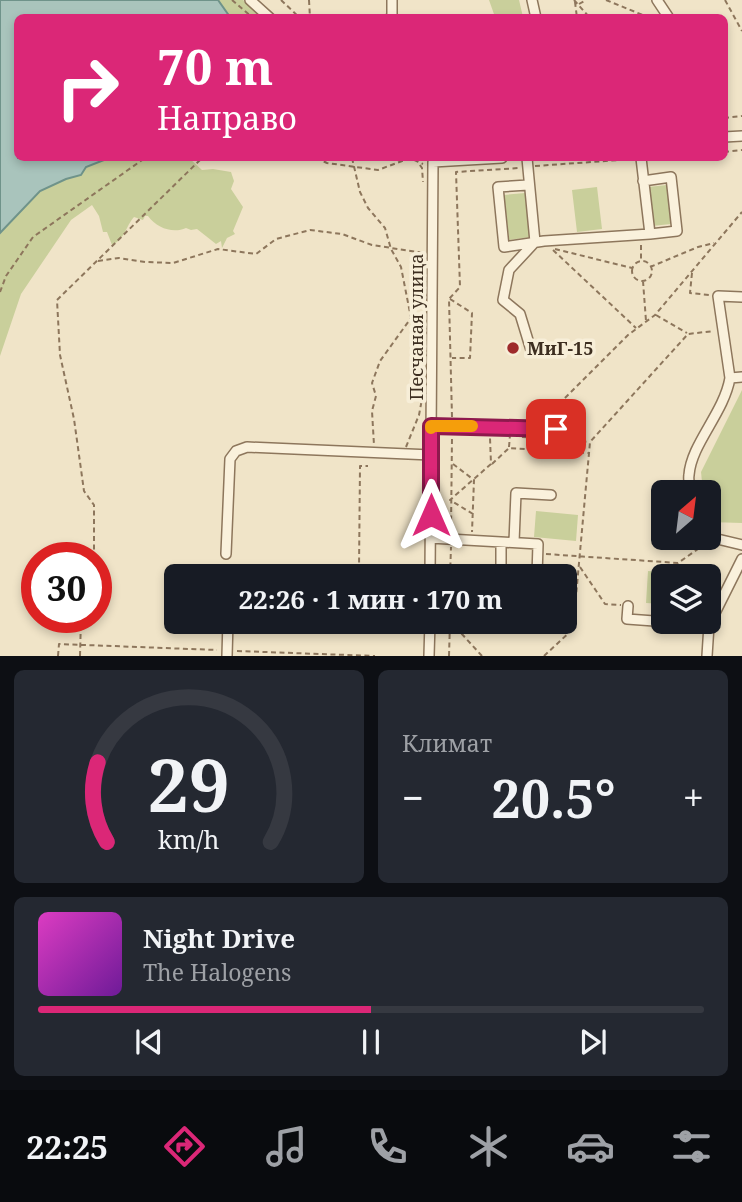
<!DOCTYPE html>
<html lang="ru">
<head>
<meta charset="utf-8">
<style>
  :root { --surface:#171b24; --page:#242831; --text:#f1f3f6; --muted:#9ea1a6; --line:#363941; --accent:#db2777 }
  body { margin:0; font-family:"Noto Serif",serif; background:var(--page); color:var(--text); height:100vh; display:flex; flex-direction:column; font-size:26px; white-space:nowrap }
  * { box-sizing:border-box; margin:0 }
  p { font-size:23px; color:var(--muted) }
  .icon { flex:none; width:38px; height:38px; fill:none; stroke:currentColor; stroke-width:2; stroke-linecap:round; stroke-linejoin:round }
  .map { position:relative; height:656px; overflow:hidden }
  .panel { display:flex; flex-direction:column; gap:14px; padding:14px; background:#0d0f14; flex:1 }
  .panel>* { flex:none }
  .top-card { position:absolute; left:14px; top:14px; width:714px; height:147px; border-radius:10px; box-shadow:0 4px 10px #0003; background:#db2777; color:#fff; overflow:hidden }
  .needle { width:46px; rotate:28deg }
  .buttons { position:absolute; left:651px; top:480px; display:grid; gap:14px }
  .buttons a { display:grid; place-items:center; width:70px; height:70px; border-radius:10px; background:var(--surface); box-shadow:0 4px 10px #0003; font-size:35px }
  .speed { position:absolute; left:21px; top:542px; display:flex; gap:14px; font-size:35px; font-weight:700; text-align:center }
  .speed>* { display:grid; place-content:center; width:91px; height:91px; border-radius:50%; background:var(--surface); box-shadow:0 4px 10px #0003; line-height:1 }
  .speed .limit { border:10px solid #d22; background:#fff; color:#111 }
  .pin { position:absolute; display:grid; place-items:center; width:60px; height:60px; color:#fff; margin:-30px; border-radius:14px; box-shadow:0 4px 10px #0006 }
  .me { position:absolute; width:77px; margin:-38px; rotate:0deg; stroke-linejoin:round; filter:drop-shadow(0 0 5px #0008) }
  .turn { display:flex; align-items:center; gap:24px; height:147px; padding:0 28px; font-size:32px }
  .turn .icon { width:91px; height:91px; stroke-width:2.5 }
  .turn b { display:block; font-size:49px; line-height:60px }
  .big { font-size:52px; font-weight:700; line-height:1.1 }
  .panel .widget { flex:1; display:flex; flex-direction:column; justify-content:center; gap:10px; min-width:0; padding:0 24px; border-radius:10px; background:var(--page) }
  .panel .dial { align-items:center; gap:0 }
  .dial svg { height:182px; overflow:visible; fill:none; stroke:var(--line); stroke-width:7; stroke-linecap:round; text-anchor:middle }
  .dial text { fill:var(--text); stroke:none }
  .song { display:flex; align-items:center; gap:21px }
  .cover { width:84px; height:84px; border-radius:10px; background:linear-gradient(135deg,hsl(310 70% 55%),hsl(280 70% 35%)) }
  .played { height:7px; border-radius:4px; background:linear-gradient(90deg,var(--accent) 50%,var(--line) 50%) }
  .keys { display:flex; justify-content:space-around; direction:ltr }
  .heat { display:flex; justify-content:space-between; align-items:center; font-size:38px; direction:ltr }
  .panel .tiles { flex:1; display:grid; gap:14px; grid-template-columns:1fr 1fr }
  .widget:last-child { grid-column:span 2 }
  .trip { position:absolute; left:164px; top:564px; width:413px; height:70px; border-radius:10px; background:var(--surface); box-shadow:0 4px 10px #0003; font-weight:700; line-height:70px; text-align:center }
  .tabs { display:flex; height:112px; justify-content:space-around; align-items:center; background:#090b0e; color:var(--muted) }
  .tabs .icon { width:49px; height:49px }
  .tabs .on { color:var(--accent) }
  .tabs b { font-size:32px; color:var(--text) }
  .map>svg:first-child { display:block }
  .green { fill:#c9cf9b }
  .water { fill:#a9c4bc; stroke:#6f938a; stroke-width:2 }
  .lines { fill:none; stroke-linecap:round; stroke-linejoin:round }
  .minor-casing { stroke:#8d765c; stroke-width:12 }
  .path { stroke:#8d765c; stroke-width:2; stroke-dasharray:5 3.5; stroke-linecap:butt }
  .minor { stroke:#faf1dc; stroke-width:9 }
  .route-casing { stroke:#8e194d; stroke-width:18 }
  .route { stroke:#db2777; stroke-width:12 }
  .slow { stroke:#f59e0b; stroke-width:12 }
  .poi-dot { fill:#9e2a2b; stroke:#f7eed8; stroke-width:2.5 }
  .labels { text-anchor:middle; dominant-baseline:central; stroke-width:7; stroke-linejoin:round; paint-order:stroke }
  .street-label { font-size:18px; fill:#3d2e20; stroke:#f7eed8 }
  .poi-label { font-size:18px; font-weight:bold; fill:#3d2e20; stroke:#f7eed8; text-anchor:start }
</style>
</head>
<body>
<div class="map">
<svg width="742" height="656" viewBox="0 0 742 656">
  <rect width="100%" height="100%" fill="#f0e4c8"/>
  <path class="green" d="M218 0H243L264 17H230Z
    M489 0H519L523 17H495Z
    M109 158H189L202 170 213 169 231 172 234 181 231 189 243 207 233 231 235 234 227 238 222 248 221 241 216 244 197 229 191 230 186 228C173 234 157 228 148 216H145L143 220 134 217C126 226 125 239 112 245L107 232H103L99 216 92 205 71 220 21 294 0 356V233L40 191 66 179 81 175 86 167Z
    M667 185 671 224 652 226 648 187Z
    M597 187 602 229 577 232 572 190Z
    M525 193 530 237 509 240 504 195Z
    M742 390V523L709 522V492H703L701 472Z
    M536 511 578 515 576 541 534 537Z
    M648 571 693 574V576H663V604L646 603Z"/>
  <path class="water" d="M0 0H218L230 17 18 18V158H109L86 167 81 175 66 179 40 191 0 233Z"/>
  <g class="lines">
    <defs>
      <path id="minor" d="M250 0 270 18
        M532 0 536 18
        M657 0 669 18
        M390 18 392 15V0
        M724 137 742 136
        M527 158 535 242 509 270 503 300 520 314 531 350
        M641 158 650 234 677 231 671 177 643 181
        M433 162 502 158
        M528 185 498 187 504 247 544 241 650 234
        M742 297 718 296 730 378 742 377
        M431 426 556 429
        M690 492C690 486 688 480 689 475 691 444 724 413 730 378
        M709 537 742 545
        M430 538 538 544 537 576
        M501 542V576
        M514 542 516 493 551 495
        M226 554 230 459 236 451 247 447 431 455
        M430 576 433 162
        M628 606 627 619 709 625 707 656
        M709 625 742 559
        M227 656 228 621
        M429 656 430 621"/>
    </defs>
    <use href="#minor" class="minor-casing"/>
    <path class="path" d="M232 0 253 18
      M281 0 300 18
      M309 0 310 18
      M574 0 590 18
      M606 0 650 18
      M725 0 742 31
      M575 2 577 18
      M579 4 586 0
      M724 118 742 116
      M724 152 742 150
      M316 158 327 163 378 170 410 158 423 164
      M352 158 360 192 368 208 385 228 391 249 401 267 411 318 380 361 372 383 376 396 372 411 374 445
      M415 158 422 168 423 182
      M535 166 634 159
      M641 245V260
      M555 249 632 268
      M553 250 636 328
      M98 261 119 258 145 262 173 263 218 249 256 254 276 239 310 230 342 234 372 245 424 253
      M632 271a10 10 0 1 1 20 0a10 10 0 1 1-20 0Z
      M650 267 698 247 714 243
      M692 273 690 293 710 295
      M643 281 646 321
      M0 292 6 276 33 237 145 158
      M450 299 472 313 470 358H452
      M656 315 687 333
      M411 319 422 354
      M452 417 449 299 460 287 456 172 519 168
      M557 421 559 404 628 335 655 315 742 212
      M522 437 589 442
      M406 447 419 415 422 399
      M509 447 510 435
      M453 464 474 480 472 532
      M492 464 509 448 588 453
      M473 514 450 500 491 464 490 438
      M451 529 452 437
      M546 554 678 563 705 544
      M94 558V505L84 491 74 419 60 355 57 300 202 158
      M580 567 605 604 621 605
      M343 576 346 571 359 569 360 466H368
      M450 576 451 547
      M450 621 482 656
      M341 626V621
      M237 651 375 656
      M58 656 59 644 217 650
      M80 656 81 618
      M449 656 450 622
      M544 656 573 629 590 442 688 334 714 331"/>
    <use href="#minor" class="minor"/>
  </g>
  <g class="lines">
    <defs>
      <path id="route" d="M431 515V426L556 429"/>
    </defs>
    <use href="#route" class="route-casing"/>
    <use href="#route" class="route"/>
    <path class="slow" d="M431 428V426H472"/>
  </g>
  <circle class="poi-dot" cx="513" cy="348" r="7"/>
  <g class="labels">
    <g class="street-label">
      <text transform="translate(416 327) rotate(-90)">Песчаная улица</text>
    </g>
    <g class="poi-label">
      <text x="527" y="348">МиГ-15</text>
    </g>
  </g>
</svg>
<div class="buttons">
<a><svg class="needle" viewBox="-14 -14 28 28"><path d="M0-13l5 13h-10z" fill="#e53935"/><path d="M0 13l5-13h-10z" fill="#9ea1a6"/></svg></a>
<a><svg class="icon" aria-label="layers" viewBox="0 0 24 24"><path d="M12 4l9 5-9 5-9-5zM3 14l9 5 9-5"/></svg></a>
</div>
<div class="speed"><div class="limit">30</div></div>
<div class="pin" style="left:556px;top:429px;background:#d93025"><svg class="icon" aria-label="arrive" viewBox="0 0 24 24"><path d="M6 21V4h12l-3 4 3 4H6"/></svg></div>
<svg class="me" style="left:431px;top:515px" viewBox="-20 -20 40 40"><path d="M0-17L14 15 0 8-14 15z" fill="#db2777" stroke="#fff" stroke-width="4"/></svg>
<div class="trip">22:26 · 1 мин · 170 m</div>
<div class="top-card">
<div class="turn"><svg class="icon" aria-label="right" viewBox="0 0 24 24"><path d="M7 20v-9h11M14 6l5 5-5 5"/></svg><div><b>70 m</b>Направо</div></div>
</div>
</div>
<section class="panel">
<div class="tiles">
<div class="widget dial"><svg viewBox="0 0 100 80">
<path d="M14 69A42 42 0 1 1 86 69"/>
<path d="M14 69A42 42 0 0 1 10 34" stroke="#db2777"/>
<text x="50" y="56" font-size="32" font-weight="700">29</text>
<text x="50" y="72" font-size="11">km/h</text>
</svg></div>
<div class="widget"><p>Климат</p>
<div class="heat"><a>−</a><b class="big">20.5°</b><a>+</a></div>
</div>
<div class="widget">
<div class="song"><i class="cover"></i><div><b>Night Drive</b><p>The Halogens</p></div></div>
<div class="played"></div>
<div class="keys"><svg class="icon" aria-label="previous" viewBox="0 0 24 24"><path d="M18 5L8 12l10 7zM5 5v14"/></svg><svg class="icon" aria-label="pause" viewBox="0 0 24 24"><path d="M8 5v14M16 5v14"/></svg><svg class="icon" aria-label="next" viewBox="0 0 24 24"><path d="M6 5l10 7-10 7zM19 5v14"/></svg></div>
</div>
</div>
</section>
<nav class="tabs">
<b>22:25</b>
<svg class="icon on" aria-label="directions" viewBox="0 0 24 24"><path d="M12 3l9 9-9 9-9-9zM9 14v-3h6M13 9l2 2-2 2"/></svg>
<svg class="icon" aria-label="music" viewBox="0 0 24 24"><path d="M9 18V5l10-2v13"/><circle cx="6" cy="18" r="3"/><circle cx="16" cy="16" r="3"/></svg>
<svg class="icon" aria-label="phone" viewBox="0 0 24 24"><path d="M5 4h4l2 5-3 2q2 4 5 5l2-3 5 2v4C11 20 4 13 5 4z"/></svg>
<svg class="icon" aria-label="climate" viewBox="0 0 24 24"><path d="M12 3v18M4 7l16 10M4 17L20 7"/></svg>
<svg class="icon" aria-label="car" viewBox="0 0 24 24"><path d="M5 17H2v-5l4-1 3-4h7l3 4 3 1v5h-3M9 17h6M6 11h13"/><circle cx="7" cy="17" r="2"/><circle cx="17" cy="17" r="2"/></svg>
<svg class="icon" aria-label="filters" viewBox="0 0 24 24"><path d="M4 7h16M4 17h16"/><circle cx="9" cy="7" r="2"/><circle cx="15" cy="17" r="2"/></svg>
</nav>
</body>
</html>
